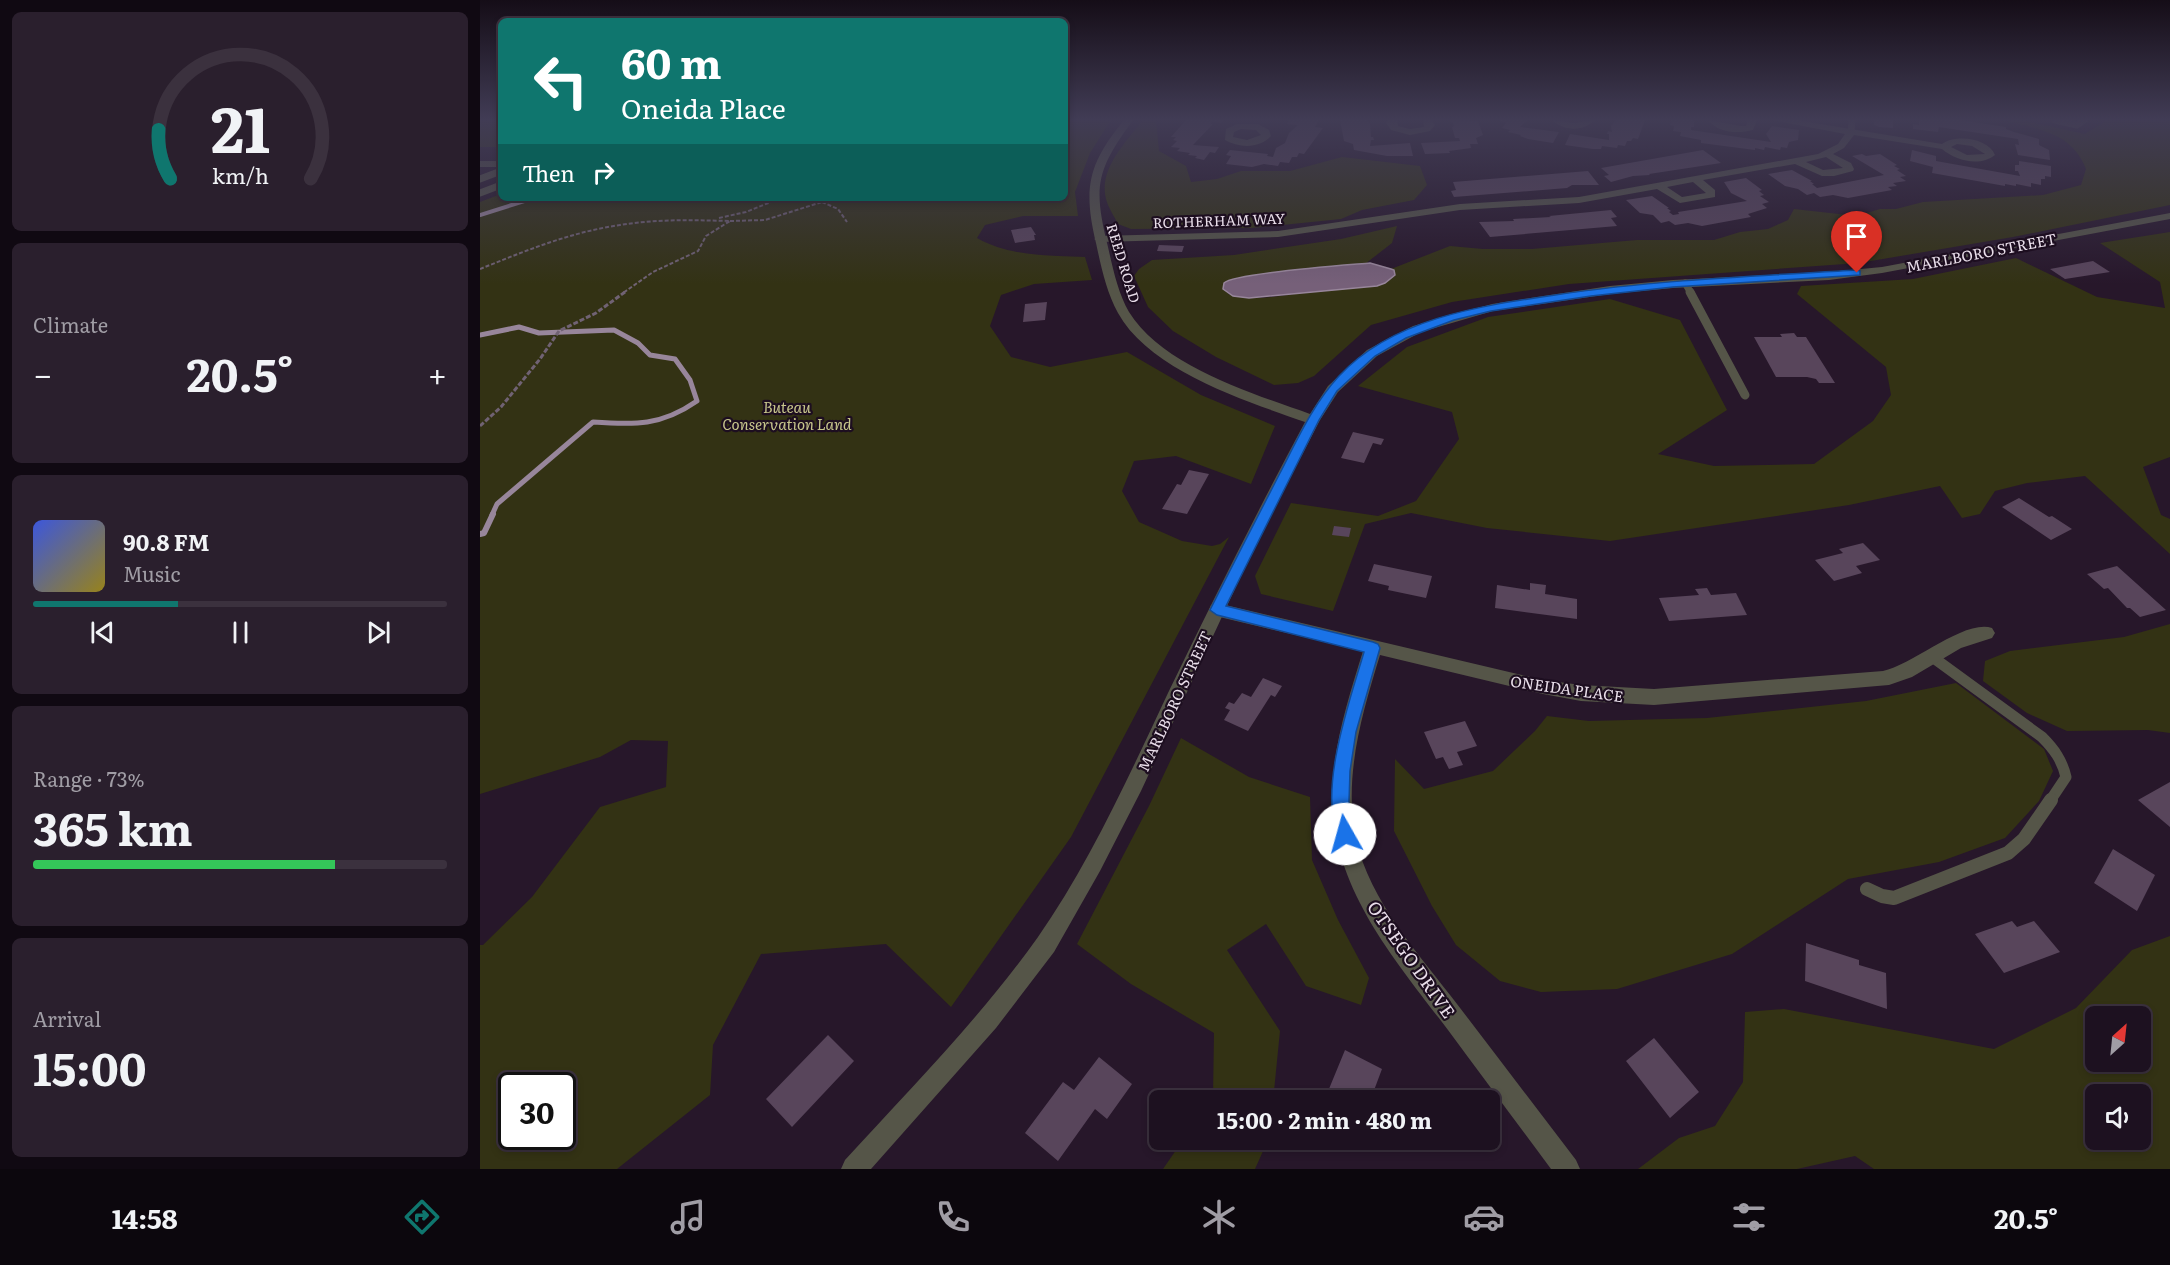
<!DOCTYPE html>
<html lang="en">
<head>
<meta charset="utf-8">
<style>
  :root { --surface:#1d1120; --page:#2a1f2d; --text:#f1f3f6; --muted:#a09da5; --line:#3b313e; --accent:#0f766e }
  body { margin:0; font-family:Literata,serif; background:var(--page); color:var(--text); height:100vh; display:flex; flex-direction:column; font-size:22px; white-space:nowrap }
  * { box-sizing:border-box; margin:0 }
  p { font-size:20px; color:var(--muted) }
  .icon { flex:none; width:33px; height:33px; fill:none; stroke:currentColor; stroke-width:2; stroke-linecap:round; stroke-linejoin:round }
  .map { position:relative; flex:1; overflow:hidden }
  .sheet { display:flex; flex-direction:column; gap:12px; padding:12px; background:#100912; width:480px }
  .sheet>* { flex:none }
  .hud { position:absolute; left:18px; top:18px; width:570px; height:183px; border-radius:9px; box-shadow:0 3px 9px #0003,0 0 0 2px var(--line); background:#0f766e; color:#fff; overflow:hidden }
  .needle { width:39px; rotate:27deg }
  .buttons { position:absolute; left:1605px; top:1006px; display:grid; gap:12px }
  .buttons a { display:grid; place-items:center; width:66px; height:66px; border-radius:9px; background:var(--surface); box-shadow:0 3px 9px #0003,0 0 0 2px var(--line); font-size:30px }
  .speed { position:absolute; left:18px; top:1072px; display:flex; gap:12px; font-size:30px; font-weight:700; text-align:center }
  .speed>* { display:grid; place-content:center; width:78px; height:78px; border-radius:50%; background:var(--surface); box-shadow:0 3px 9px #0003,0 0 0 2px var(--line); line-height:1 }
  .speed .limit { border:3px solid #111; border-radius:9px; background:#fff; color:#111 }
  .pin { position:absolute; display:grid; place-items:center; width:51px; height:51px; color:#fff; margin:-62px -26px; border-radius:50% 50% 50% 0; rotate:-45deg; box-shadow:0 0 6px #0007 }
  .pin .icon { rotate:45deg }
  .me { position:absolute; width:66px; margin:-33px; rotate:353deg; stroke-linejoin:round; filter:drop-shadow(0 0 4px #0008) }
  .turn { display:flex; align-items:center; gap:21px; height:126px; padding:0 24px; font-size:27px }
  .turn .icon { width:78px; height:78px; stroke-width:2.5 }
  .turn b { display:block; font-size:42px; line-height:51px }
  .then { display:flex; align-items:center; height:57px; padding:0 24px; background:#0003; gap:12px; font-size:22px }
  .big { font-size:45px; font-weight:700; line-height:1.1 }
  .sheet .card { flex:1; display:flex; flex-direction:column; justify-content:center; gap:9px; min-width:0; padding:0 21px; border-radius:9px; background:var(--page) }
  .sheet .dial { align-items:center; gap:0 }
  .dial svg { height:156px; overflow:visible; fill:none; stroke:var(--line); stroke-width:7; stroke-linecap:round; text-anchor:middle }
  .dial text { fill:var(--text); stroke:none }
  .song { display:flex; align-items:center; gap:18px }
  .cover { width:72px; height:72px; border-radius:9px; background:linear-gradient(135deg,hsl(230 70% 55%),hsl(50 70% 35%)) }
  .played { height:6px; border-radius:3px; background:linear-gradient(90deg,var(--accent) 35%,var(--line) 35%) }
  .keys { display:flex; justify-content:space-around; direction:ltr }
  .heat { display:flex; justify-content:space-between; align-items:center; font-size:33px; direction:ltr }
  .charge { height:9px; border-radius:4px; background:linear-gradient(90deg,#34c759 73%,var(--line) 0) }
  .trip { position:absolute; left:669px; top:1090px; width:351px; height:60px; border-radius:9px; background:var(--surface); box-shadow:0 3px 9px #0003,0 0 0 2px var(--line); font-weight:700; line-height:60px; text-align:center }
  .tabs { display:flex; height:96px; justify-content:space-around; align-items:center; background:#0c070d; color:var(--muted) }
  .tabs .icon { width:42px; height:42px }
  .tabs .selected { color:var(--accent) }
  .tabs b { font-size:27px; color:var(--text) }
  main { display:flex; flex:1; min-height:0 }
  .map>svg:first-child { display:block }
  .green { fill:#333214; fill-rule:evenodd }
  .water { fill:#766079; stroke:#98869b; stroke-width:1.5 }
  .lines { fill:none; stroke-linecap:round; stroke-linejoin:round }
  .stream-far2 { stroke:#98869b; stroke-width:4 }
  .stream-far1 { stroke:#98869b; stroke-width:5 }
  .stream { stroke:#98869b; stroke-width:6 }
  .building { fill:#58455b }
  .path-far1 { stroke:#706273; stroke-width:2; stroke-dasharray:4 2; stroke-linecap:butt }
  .path { stroke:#706273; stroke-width:3; stroke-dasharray:5 2; stroke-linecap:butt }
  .service-far3 { stroke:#555548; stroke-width:7 }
  .service-far2 { stroke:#555548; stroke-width:9 }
  .service-far1 { stroke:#555548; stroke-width:11 }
  .service { stroke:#555548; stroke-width:14 }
  .minor { fill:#555548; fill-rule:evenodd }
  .tertiary { fill:#555548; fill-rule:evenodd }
  .route { fill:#1a73e8; stroke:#114b97; stroke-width:1.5 }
  .labels { text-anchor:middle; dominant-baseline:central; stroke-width:4.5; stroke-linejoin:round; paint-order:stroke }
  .far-street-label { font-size:14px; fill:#e9deea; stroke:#1d0e20 }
  .street-label { font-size:15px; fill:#e9deea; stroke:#1d0e20 }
  .park-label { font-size:15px; font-style:italic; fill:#c8c78c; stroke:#1d0e20 }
  .near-street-label { font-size:18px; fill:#e9deea; stroke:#1d0e20 }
</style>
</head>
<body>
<main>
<section class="sheet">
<div class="card dial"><svg viewBox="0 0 100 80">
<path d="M14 69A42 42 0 1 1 86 69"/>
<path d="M14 69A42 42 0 0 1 8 44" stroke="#0f766e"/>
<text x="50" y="56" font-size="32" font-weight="700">21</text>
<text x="50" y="72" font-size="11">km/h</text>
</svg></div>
<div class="card"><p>Climate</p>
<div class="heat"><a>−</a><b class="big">20.5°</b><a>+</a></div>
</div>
<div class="card">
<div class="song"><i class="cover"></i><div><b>90.8 FM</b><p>Music</p></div></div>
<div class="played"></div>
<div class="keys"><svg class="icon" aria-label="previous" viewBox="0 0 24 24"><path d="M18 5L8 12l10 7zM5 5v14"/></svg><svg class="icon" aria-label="pause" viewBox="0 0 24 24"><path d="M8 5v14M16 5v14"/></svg><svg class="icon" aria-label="next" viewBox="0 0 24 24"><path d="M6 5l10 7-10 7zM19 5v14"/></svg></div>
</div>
<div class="card"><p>Range · 73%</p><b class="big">365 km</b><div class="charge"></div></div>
<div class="card"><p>Arrival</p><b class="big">15:00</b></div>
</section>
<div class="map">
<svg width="1690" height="1169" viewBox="0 0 1690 1169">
  <rect width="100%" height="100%" fill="#27172a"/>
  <path class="green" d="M0 120H21V147H0Z
    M585 120H631L610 153 595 192 598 216H543L505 225 497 238C531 257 568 255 605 257L612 280 554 284 521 295 510 326 531 357 570 367 647 352 721 395 795 426 771 484 696 456 654 461 642 491 659 522 702 541 732 546 740 544 749 537 591 837 471 1007 406 944 281 954 233 1045 230 1095 137 1169H0V945H3L52 897 120 807 186 787 188 741 151 740 120 757 0 794V202L21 194V198H585ZM32 1086H82V1137H32Z
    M663 120H676L679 151 706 166 711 182 737 179 761 171H810L862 157 940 166 947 185 934 200 882 210 861 219 772 228 651 229 638 224C634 216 628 207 626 199 618 169 647 141 663 120Z
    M1522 120H1541L1605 134 1627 120H1690V205L1533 237 1379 263 1089 284 972 302 891 325 834 376 818 383 794 385 736 357 693 331 668 307 654 276 659 269 672 260 754 255 861 239 917 226 912 243 885 264 795 272 777 277 751 279 748 294C785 308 875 280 914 270L911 269 970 246 1003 249H1052L1157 240H1234L1260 232 1288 229 1308 220 1314 209 1377 216 1400 209H1416L1443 202 1563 195 1601 185 1606 169C1592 132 1558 129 1522 120Z
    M1690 232V457L1663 467 1681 515 1690 519V554L1605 476 1547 483 1515 491 1500 514 1482 518 1460 486 1369 505 1130 541 1007 528 931 513 885 524 853 611 781 594 775 576 811 503 898 516 936 501 979 439 972 412 878 386 927 347 1008 317 1130 299 1200 320 1247 410 1178 454 1234 466 1334 464 1393 421 1411 395 1406 367 1317 294 1321 286 1433 279 1536 258 1617 297 1685 308 1680 282 1620 243Z
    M1690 624V733L1668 730 1587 731 1547 713 1503 681 1505 661 1530 651 1644 637Z
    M1476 683 1564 749 1573 771 1559 801 1525 838 1459 862 1368 879 1252 954 1137 989 1061 992 1020 981 976 945 952 906 914 831 915 759 944 789 1013 771 1055 731 1067 716 1109 721 1227 718 1386 701Z
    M701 738 769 777 830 797 832 860 858 920 889 978 881 1005 826 986 786 924 747 950 800 1031 793 1101H730L733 1097 734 1033 651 984 597 944 669 806Z
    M1690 936V1169H1394L1375 1156 1317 1169H1158L1199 1138 1235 1126 1263 1082 1265 1012 1304 1009 1514 1049 1596 1008 1652 950ZM1616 1017H1660V1062H1616ZM1616 1095H1660V1140H1616Z
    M703 1140H788L775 1169H683Z"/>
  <path class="water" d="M890 263 911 269 914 270 915 275 905 283 897 286 769 298 753 296 743 289 744 283C754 273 868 265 890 263Z"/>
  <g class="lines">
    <path class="stream-far2" d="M0 215 54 198"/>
    <path class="stream-far1" d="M0 335 39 327 59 333 134 330 158 343 170 355 195 359 210 380 217 401C181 426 155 425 113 422L17 504 12 515"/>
    <path class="stream" d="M0 534 4 533 13 514"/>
  </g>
  <path class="building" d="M706 120H743L741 123 732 122 731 124H733L713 145 739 147 735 153 730 152 724 160 715 158 717 156 708 155 710 153 697 151 700 148 691 147 697 141 693 140 696 137H691Z
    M809 120H839L835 127 843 128 824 154 819 153 817 157H812L809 163 800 162 798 166 784 164 772 167 746 164 751 156 746 155 750 150 788 154 787 156 793 157 796 148 805 143 809 133 818 125 807 124Z
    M860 120H887L890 123 891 137H893L894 140H891L890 146 930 143 933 156H907L874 150 873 144 864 141Z
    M969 120 998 121 1003 135 996 138 998 144H990L991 148 969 151 970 153 945 154 941 143 980 141 979 138H975L972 127 974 126 973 123Z
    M1019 120H1047L1040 127 1079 132 1073 143 1048 139 1040 136 1041 135 1028 132 1030 130 1022 128 1026 123Z
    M1136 120H1165L1158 139 1153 138 1151 141H1147L1145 146 1138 145 1137 148 1122 146 1121 149H1113L1085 145 1090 134 1129 140V134H1127L1128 131 1132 132 1131 126Z
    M1191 120H1214V127H1211V130L1291 142 1286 134 1292 126 1319 130 1318 140 1309 142 1307 148 1301 147 1300 150 1285 147 1284 150 1275 148V150L1221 143V140L1200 136 1201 132 1193 131 1194 126 1190 125Z
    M1394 120H1413V128L1399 127 1394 125Z
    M1439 120H1480L1526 127V129L1534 132 1559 139V145L1569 150 1570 160 1538 155 1535 144 1539 145 1538 139 1459 127 1458 132 1433 129V124L1439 125Z
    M1223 150 1241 163 1169 174 1170 175 1153 176 1131 182 1124 176 1129 175 1121 168Z
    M1432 150 1456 156V161L1540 176 1538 171H1535V165H1539V161L1571 166V177L1565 176V179H1561V185L1551 183V187L1536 184V186L1525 184V186L1452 173 1453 167 1430 161Z
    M1382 154 1386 156 1400 154 1417 165 1414 166 1420 169 1417 170 1426 176 1420 177 1426 181 1413 183 1417 186 1408 187 1412 190 1368 198 1353 195 1340 197 1334 193 1327 195 1318 189 1305 186 1288 174 1312 170 1332 181H1330L1334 184H1332L1337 188 1404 175 1372 156Z
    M1108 171 1119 185H1092L1087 188 974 197 971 191 976 190 973 182Z
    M1266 178 1282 190 1279 191 1284 195 1280 196 1289 202 1282 204 1287 208 1268 214 1271 217 1222 226 1208 223 1195 225 1189 221 1181 223 1173 215 1160 213 1146 200 1172 196 1189 208H1187L1191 211 1189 212 1193 215 1199 214 1198 212 1267 201 1251 193 1244 182Z
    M1131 210 1137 217 1131 218 1137 226 1010 237 999 222 1034 221 1033 219 1071 217 1069 216Z
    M551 227 556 235H554L555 240 535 243 531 230Z
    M679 245 704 246 702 252 677 251Z
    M1613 261 1630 272 1585 279 1570 269Z
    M567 302 565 320 543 322 545 304Z
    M1314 333 1317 337H1326L1355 383H1339L1336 379 1327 377H1296L1274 337H1302L1300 334Z
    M873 432 904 439 901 445 893 443 884 463 861 458Z
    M709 470 729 474 707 514 682 509 697 484 701 485Z
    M1539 498 1569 517 1572 516 1592 529 1571 540 1522 507Z
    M854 526 871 528 869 537 852 535Z
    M1383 543 1400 560 1376 566 1382 573 1354 581 1335 560 1363 553 1359 549Z
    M894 564 952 576 946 598 908 590 909 586 888 581Z
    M1637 566 1686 610 1660 617 1650 608H1647L1628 588 1624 589 1607 574Z
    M1050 583 1066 585 1065 594 1097 599V619L1015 608 1017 585 1050 590Z
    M1227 588 1231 595 1256 593 1267 615 1189 621 1179 598 1219 595 1215 589Z
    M783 678 802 686 795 697 791 695 768 731 744 720 750 710 745 708 749 702 754 704 762 693 771 697Z
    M985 721 997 746 977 752 983 765 969 769 963 757 956 759 944 732Z
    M1690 782V827L1658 800Z
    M1633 849 1675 875 1657 911 1614 883Z
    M1532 921 1537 927 1554 921 1580 952 1524 973 1495 934Z
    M1326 943 1379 960V965L1406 973 1407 1009 1325 981Z
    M348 1035 374 1061 312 1127 286 1099Z
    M1174 1038 1219 1092 1190 1118 1146 1061Z
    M865 1050 902 1069 890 1101H844Z
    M619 1057 652 1084 627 1119 615 1109 578 1161 545 1133 583 1082 594 1090Z"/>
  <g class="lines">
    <path class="path-far1" d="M342 202 358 209 367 222
      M239 218 266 212 301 198
      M250 221 285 220 342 202 333 198
      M0 269C45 251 91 232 140 225 176 219 213 220 250 221L226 236 218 251 173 272 143 293"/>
    <path class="path" d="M0 426 21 407 60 359 79 331 116 313 145 292"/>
    <path class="service-far3" d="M1575 120 1597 125 1604 120
      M1371 132 1372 120
      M0 179 21 171
      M0 193 21 185
      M1205 283 1211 293"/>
    <path class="service-far2" d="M1210 292 1265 395"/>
    <path class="service-far1" d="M1451 656 1562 737C1574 749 1582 760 1586 777L1570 801"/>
    <path class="service" d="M1387 889 1402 896 1414 898 1528 853 1544 839 1571 800"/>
    <path class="minor" d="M908 120H917L918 126 930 129 944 127 943 120H952L955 125 950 131 930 135 911 130 906 123Z
      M1072 120 1094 123 1115 120C1103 132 1084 131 1072 120Z
      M1228 120 1261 126H1266L1268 120H1277L1273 130C1258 134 1238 133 1228 120Z
      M1292 120H1316L1462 144C1476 134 1508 138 1515 155 1500 167 1476 161 1462 149L1374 135 1364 148 1353 154 1371 163 1374 169 1373 171 1354 176H1342L1315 164 1223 180 1235 190V197L1200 203 1177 189 1099 203 980 210 798 237 620 242 614 239 620 236 798 231 980 204 1099 197 1338 154 1358 144 1365 134ZM1477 144 1492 146 1505 154 1487 155 1471 147ZM1346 157 1363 168 1343 170 1326 162ZM1213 182 1226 193 1202 197 1187 187Z
      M757 124H778L789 130 791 136C779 149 759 148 745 140L746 129ZM761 129 776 130 781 135 767 140 753 137 754 132Z
      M0 161H21V167H0Z
      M737 603 1063 680 1101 685 1174 689 1403 671C1433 665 1484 619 1512 628L1515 633 1512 638 1481 648 1432 677 1409 685 1174 705 1101 701 1063 694 900 655C882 714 863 777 876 839 890 902 939 954 977 1004 1017 1056 1056 1108 1096 1160L1100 1169H1071C1037 1123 1002 1076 968 1030 919 965 859 897 853 812 849 757 867 703 883 651L731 615 729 610 731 605Z"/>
    <path class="tertiary" d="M644 120H653C616 171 613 186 628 247 633 269 638 293 649 312 682 366 774 394 830 414L848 386 887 350 933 326 1012 304 1130 286 1193 280 1349 272 1402 267 1690 213V219L1402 273 1349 280 1193 288 1130 294 1013 311 941 332 897 356 858 392 840 420 773 550 661 791 620 871 574 952 516 1028 391 1169H361L365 1160C431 1088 501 1017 558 937 609 864 650 774 688 693 732 602 777 512 825 422 766 401 670 371 638 313 626 291 621 266 616 243 603 188 608 164 644 120Z"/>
  </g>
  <linearGradient id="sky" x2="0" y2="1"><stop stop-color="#150d17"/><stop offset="0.42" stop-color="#413c55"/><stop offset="1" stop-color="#413c55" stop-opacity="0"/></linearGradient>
  <rect width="1690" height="284" fill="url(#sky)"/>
  <path class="route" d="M1377 270 1380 271V275L1193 287 1111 296 1011 311 974 320 926 338 895 356 857 391 839 420 746 606 893 642 898 644 900 648 876 732 870 771 869 802 873 834 871 839 865 842 859 839C837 791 870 700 884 652L737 615 730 610C753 564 777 518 800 473 817 440 833 404 859 376 913 318 1000 306 1075 295 1175 280 1276 276 1377 270Z"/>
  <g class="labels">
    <g class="far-street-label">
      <text transform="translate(739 220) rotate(-2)">ROTHERHAM WAY</text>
      <text transform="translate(644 263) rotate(73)">REED ROAD</text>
    </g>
    <g class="street-label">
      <text transform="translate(1501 252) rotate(-11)">MARLBORO STREET</text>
      <text transform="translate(1087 688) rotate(8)">ONEIDA PLACE</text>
      <text transform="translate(694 701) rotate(-65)">MARLBORO STREET</text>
    </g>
    <g class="park-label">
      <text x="307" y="406">Buteau<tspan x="307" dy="17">Conservation Land</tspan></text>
    </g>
    <g class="near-street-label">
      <text transform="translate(932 959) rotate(55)">OTSEGO DRIVE</text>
    </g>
  </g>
</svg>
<div class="buttons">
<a><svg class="needle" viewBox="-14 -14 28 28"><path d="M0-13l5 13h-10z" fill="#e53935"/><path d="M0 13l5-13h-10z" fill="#a09da5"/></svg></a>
<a><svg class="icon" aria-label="sound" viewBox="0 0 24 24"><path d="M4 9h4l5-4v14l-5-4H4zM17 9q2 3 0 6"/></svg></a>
</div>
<div class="speed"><div class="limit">30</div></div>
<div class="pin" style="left:1377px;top:273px;background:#d93025"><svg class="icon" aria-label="arrive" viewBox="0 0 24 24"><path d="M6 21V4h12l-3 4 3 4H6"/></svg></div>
<svg class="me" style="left:865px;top:834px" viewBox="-20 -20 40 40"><circle r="19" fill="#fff"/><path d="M0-13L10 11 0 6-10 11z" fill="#1a73e8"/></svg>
<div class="trip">15:00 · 2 min · 480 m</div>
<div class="hud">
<div class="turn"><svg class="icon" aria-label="left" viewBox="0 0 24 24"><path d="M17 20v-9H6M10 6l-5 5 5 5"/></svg><div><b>60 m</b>Oneida Place</div></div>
<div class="then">Then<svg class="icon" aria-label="right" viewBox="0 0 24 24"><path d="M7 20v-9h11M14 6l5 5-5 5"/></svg></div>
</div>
</div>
</main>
<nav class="tabs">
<b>14:58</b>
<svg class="icon selected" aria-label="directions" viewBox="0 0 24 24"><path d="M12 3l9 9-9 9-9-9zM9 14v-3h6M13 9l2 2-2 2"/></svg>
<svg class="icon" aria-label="music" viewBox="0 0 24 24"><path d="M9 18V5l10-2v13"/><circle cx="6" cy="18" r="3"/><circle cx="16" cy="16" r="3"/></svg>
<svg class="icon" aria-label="phone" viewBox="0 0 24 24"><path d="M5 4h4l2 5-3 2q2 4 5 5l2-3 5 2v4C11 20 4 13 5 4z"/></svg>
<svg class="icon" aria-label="climate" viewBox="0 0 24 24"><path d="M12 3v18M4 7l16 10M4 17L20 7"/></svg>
<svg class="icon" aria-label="car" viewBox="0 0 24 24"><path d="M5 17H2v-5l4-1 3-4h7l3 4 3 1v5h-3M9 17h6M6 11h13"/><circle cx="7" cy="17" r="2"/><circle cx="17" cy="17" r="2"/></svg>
<svg class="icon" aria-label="filters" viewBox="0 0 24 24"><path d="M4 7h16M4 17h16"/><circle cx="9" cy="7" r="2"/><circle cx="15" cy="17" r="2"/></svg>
<b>20.5°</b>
</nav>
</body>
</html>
